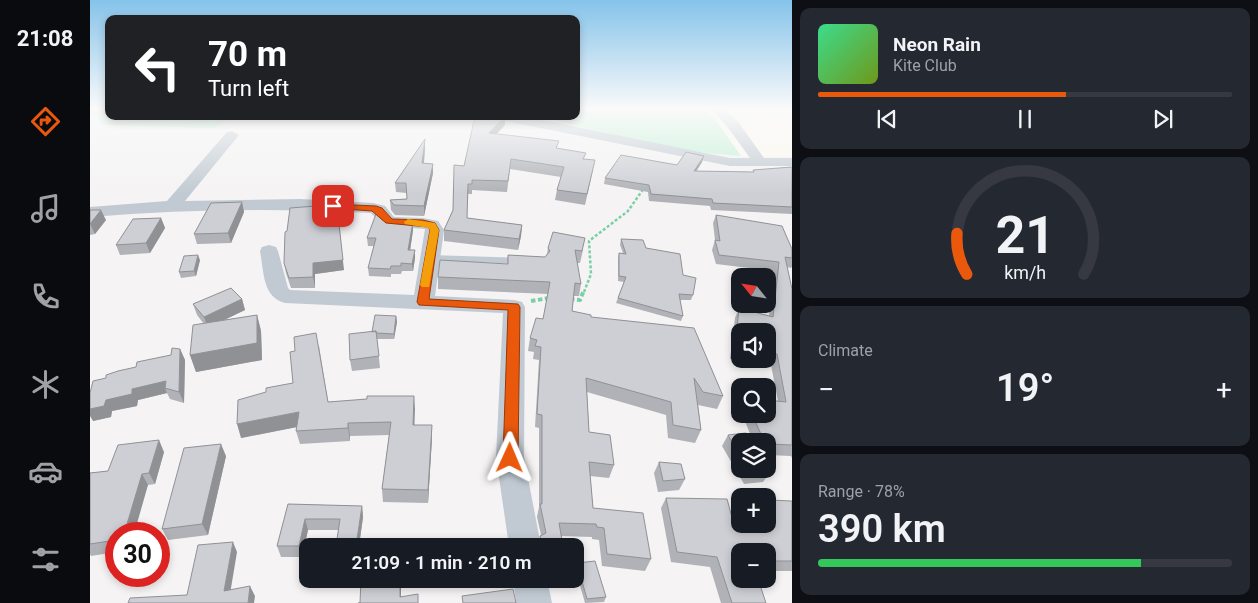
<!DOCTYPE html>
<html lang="en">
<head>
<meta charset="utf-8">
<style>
  :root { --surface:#171b24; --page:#242831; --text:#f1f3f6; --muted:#9ea1a6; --line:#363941; --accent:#ea580c }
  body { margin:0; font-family:Roboto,sans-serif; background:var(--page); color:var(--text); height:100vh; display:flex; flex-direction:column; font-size:19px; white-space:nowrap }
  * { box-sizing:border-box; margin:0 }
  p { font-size:16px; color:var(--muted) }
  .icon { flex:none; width:28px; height:28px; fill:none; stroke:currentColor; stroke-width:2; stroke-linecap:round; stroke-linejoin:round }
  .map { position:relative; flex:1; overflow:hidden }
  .details { display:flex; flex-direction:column; gap:8px; padding:8px; background:#0d0f14; width:466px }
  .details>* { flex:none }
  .guide { position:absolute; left:15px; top:15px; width:475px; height:105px; border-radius:10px; box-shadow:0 2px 8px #0003; background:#202124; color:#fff; overflow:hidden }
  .needle { width:32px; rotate:300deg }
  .fabs { position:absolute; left:641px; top:268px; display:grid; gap:10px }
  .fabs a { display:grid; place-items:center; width:45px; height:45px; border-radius:10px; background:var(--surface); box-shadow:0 2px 8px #0003; font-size:25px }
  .speed { position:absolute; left:15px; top:522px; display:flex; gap:10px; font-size:25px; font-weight:700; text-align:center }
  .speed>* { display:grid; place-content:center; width:65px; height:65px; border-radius:50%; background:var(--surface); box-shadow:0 2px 8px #0003; line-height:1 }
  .speed .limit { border:8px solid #d22; background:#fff; color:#111 }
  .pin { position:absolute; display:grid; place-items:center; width:42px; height:42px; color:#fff; margin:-21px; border-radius:10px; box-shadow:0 2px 8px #0006 }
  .me { position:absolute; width:55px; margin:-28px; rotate:1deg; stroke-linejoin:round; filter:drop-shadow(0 0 4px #0008) }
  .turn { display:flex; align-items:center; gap:18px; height:105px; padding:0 20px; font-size:22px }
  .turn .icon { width:65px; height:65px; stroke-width:2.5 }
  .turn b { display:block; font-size:35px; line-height:42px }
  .big { font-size:38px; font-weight:600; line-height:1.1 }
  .details .tile { flex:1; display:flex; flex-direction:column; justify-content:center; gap:8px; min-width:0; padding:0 18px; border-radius:10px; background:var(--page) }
  .details .dial { align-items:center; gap:0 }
  .dial svg { height:130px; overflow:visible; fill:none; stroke:var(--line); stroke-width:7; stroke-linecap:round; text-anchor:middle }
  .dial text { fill:var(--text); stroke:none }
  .song { display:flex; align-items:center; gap:15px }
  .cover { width:60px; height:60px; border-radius:8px; background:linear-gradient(135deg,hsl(150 70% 55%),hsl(80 70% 35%)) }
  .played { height:5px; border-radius:2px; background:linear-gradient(90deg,var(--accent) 60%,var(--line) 60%) }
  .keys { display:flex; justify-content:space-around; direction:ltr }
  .heat { display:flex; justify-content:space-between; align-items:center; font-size:28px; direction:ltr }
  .charge { height:8px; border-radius:4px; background:linear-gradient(90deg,#34c759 78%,var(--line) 0) }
  .trip { position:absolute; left:209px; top:538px; width:285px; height:50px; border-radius:10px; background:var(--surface); box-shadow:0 2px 8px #0003; font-weight:600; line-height:50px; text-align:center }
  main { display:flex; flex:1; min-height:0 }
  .tab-bar { display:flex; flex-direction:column; width:90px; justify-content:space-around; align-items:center; background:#090b0e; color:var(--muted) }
  .tab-bar .icon { width:35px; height:35px }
  .tab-bar .current { color:var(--accent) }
  .tab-bar b { font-size:22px; color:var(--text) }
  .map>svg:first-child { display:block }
  .commercial { fill:#fdf9ef }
  .green { fill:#c3f1d5 }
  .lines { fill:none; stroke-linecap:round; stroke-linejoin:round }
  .path-far1 { stroke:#7ad0a6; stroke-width:2.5; stroke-dasharray:3 2; stroke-linecap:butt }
  .path { stroke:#7ad0a6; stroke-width:4; stroke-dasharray:4.5 2.5; stroke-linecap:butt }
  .service { fill:#c1cad2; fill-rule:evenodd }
  .minor { fill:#c1cad2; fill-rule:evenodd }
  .wall { fill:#b0b2b7; fill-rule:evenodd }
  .shaded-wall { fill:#909195 }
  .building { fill:#cdcfd5; stroke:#909195 }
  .route { fill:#ea580c; stroke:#983908 }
  .slow { fill:#f59e0b }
</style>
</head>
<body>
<main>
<nav class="tab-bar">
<b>21:08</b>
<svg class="icon current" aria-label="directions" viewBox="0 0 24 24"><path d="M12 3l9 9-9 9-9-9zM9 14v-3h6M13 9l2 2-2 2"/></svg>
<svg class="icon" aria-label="music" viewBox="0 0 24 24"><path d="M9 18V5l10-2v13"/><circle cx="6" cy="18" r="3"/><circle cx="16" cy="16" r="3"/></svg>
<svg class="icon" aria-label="phone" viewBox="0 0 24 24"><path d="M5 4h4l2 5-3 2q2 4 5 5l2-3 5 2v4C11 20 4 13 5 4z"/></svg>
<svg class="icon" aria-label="climate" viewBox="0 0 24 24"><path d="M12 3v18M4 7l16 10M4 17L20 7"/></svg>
<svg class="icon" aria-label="car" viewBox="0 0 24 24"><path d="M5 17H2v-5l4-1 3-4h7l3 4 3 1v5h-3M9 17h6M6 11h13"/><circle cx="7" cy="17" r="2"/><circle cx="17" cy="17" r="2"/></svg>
<svg class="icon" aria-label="filters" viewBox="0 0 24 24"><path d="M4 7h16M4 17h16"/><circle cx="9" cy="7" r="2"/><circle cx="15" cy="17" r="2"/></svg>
</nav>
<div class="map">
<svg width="702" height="603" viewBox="0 0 702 603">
  <rect width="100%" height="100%" fill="#f5f3f3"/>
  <path class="commercial" d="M613 109H702V157L651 156 625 119Z"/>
  <path class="green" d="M0 109H19V116H143L125 128 12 125 5 116H0Z
    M486 109H613L625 119 651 156C580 152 510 129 441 116H486Z"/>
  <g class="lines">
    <path class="path-far1" d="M494 292 501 274 499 241 538 211 554 188"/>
    <path class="path" d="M480 299 490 300 494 290
      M441 301 459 298"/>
    <path class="service" d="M340 255 433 258 438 261 433 264 336 260 335 258 336 256Z"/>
    <path class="minor" d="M622 109H635L649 123 674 158H702V166H640L411 120 405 116H433L640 158H660L639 129Z
      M142 131 149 135 95 201 210 199 283 203 295 206 304 217 333 218 348 221 354 230 345 296 424 300 432 302 435 307 434 457 451 546H419L406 457 413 313 195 303C172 297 174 271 170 251L172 247 179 245 186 247 188 251 198 288 200 290 324 295 335 229 293 226 281 213C187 208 94 209 0 217V207L77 201 137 132Z
      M423 579H457L462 603H426Z"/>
  </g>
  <path class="wall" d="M415 116V125L406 134 468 148 495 159 503 170 495 205 465 200 467 190 471 177 420 169 417 192 382 190V194H377V218L432 225 431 236 428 250 354 241V230L363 210 374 166Z
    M335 148 334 163 343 164V173L334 216 305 215 301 210 300 200 317 199V193L306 192 305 183Z
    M612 162 606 171 663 172V170L702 167V214L621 210 620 206 559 201 558 192 514 184 515 178 587 165Z
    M152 202 154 212 141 243 107 244 104 234Z
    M239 205 240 214V224L254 270 225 274V288H201L196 273 194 263 197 231Z
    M0 210 16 220 5 234 0 235Z
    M626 215 702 249V267L701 268 697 267 702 289V458L701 456 678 455V441H663L652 414H678L688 401 681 365 640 359 645 318 649 308 679 316 684 271 626 264 622 250 625 240 623 223ZM650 331H678V359H650Z
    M71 218 75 228 60 253 30 255 26 245Z
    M292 220 323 230 320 250 325 258 323 271H312L311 274H301V277L279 276 278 268 284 246H278L277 238Z
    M531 239 556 248 593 275 603 295 601 300H590L593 316 591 321 526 303 534 282 528 281V258L529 253H533L530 245Z
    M458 248 493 250 490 263H487L491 284 489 296H484L482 311 501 317 633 396 627 409 608 405 611 430 605 443 578 438 576 415 497 392 499 432 524 465 519 478 500 476 503 508 561 559 555 571 512 566 509 540 502 539V537L471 536 473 546H448L451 535 447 517 449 507V428L445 427 449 360 443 359 444 352 438 351 440 338 453 319 458 294 348 289V277L417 264 418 255 455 257 457 254Z
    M110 260 106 276 91 278 89 272Z
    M152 299 155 310 133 320 167 315 171 331 172 360 106 372 100 355 114 324 107 315 103 304Z
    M306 316 307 322 304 339H287L290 368 262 371 260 360 282 332Z
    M229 346 238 402 324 396V425L342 438 338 503 293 502 292 489 299 435 260 436V441L210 444 206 431 207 427 151 438 176 392 203 383Z
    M90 349 95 360 94 403 80 399 77 393 48 400 47 406 22 411 21 417 3 421 16 378 81 355Z
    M638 435 650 441V469H678L681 471 673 482 654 484 632 446Z
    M74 452 65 484 58 485 26 534V552L1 556 0 554V473L18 471Z
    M136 456 118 535 78 540 72 529Z
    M569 462 595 479 589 490 568 492 564 473Z
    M576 498 643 521 678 524 702 501V571H678V551H650L676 603H631L620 567 581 562 571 508Z
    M198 504 272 506 273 517 269 546H246L249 530H218L212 557H191L187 546Z
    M487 563 516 597 514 602 495 603 485 568Z"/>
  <path class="shaded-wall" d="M415 116V125L399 142V133Z
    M335 139V148L333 172 332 163Z
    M614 156 612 162 602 178 604 171Z
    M343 164V173L334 216V206Z
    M152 202 154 212 141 243 138 233Z
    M239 205 240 214V234L238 224Z
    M11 210 16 220 5 234 0 224Z
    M71 218 75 228 60 253 56 243Z
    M323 222V230L319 258 318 250Z
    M249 224 254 270 225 274V288L223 277V263Z
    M432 225 431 236 428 250 429 239Z
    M325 250V258L323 271 322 264Z
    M108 255 110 260 106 276 104 271Z
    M152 299 155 310 118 328 114 317Z
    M167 315 171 331 172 360 106 372 100 355Z
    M306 316 307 322 304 339V334Z
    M90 349 95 360 94 403 89 392Z
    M76 381 75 388 77 393 48 400 47 406 22 411 21 417 3 421 0 416V409L16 400 42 389Z
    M324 396 325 409 324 438 323 425Z
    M209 412 212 426 151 438 147 424Z
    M258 423 260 436V441L258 428Z
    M342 425V438L338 503V490Z
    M69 440 74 452 65 484 59 473Z
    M131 444 136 456 118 535 112 524Z
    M52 474 58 485 44 534H34Z
    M272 506 273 517 269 546H266Z
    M215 519 218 530 212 557 209 546Z
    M143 542 147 552 139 600 134 591Z
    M310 579H311V603L310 597Z
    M160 586 165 596 164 603H158Z"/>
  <path class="building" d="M385 116H415L399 133 469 141 466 148 496 153 493 159 505 160 497 194 467 190 474 167 421 159 418 181 382 180V184H378L377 218 432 225 429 239 354 230 363 210 364 165 374 166Z
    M335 139 332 163 343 164 334 206 304 205 300 200 317 199 316 183H305Z
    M596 152 614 156 604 171 664 172 663 170 702 167V207L623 203 622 199 561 194 559 185 515 178 531 155 587 165Z
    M152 202 138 233 104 234 121 203Z
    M239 205 238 224H249L253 260 223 263V277L199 278 194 263 195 232 197 231 200 208Z
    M0 210H11L0 224Z
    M286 214 292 220 323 222 318 250H325L322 264 311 263V266H301L300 269 278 268 286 238H277Z
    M626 215 692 226 702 249V258L695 257 702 289V445L678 444V441H674L662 414H678V400L696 402 687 354 678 353V331H650V350L645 349 649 308 683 317 689 262 629 255 625 240 630 241Z
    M71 218 56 243 26 245 43 219Z
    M463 232 495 238 492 251 485 250 491 284 485 283 482 311 501 315V317L604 328 633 396 613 392 604 378 611 430 583 425 581 402 496 378 499 432 520 435 524 465 499 462 503 508 553 513 561 559 517 554 514 528 507 527 506 524 469 523 473 546H451L450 536 456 533 450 504H452V415L447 414 451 347 445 346 447 340 440 338 446 318 453 319 460 282 348 277 350 260 418 264V255L455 257 460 251 458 248Z
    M531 239 553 240 556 248 590 254 593 275 606 278 603 295 589 294 593 316 528 298 536 277 529 276V253L536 254Z
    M108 255 104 271 89 272 94 256Z
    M141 288 152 299 114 317 103 304Z
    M167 315V343L100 355 103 325Z
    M285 315 306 316 304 334 286 333V331L282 332Z
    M286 331 289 356 260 360 259 334Z
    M226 333 238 402 277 399V396H324L323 425H342L338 490 292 489 301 422 258 423V428L206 431 209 412 147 424 148 400 176 392V388L203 383 200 352 205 351 204 337Z
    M82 348 90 349 89 392 75 388 76 381 42 389V394L16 400 14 406 0 409V393L3 381 16 378V375L28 371 46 367 47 362 81 355Z
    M656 433 661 441H650V455L638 435Z
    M69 440 59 473 52 474 34 534H26V540L0 544V473L18 471 28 445Z
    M131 444 112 524 72 529 94 448Z
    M569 462 591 464 595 479 573 481Z
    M678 466 681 471 661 473 659 469H678Z
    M576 498 637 499 643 521H650V524H678V500L702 501V561H678V551H650V579H668L676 603H642L627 557 587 552Z
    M198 504 272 506 266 546H246L250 519H215L209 546H187Z
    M143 542 134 591 160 586 158 603H38L40 598 97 595 108 545Z
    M505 561 516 597 497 599 487 563Z
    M271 579H310V597L328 594V603H268H270Z
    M423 589 426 603H373L372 596Z"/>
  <linearGradient id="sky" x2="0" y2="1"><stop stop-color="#85c3ea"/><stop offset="0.56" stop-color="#fafafa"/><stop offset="1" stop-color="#fafafa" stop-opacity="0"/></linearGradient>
  <rect width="702" height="194" fill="url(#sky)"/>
  <path class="route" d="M243 204 286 206 292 208 302 219 333 220 345 223 349 230 339 299 428 304 430 307 428 458 426 462 420 464 415 462 413 458 418 310 329 305 327 302 340 230 338 227 296 223 282 211 240 208 239 206Z"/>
  <path class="slow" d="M318 219 345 223 349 230 339 287H332L330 285 340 230 338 228 315 224 314 222Z"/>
</svg>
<div class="fabs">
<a><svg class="needle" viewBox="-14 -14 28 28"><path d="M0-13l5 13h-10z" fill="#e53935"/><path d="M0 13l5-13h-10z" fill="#9ea1a6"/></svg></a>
<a><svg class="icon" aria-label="sound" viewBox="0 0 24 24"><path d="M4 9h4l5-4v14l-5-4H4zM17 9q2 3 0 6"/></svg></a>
<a><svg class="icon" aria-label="search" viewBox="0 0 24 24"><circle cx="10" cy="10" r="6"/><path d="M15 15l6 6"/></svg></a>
<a><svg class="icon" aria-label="layers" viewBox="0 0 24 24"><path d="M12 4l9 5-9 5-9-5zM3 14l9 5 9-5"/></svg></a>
<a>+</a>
<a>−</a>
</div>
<div class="speed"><div class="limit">30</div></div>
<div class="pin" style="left:243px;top:206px;background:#d93025"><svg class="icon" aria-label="arrive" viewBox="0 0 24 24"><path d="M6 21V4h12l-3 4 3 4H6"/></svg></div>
<svg class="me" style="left:420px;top:458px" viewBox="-20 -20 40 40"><path d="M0-17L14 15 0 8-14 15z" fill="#ea580c" stroke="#fff" stroke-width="4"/></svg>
<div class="trip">21:09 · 1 min · 210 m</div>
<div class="guide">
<div class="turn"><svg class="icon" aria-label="left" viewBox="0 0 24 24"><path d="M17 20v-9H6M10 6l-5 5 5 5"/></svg><div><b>70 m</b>Turn left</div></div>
</div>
</div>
<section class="details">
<div class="tile">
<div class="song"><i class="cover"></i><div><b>Neon Rain</b><p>Kite Club</p></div></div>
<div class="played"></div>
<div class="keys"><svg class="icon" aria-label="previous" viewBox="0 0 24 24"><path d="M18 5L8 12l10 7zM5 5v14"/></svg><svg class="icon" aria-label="pause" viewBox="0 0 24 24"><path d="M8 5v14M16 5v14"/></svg><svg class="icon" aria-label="next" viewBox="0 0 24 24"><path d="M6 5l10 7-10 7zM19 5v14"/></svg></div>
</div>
<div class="tile dial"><svg viewBox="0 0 100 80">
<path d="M14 69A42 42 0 1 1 86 69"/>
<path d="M14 69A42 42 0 0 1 8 44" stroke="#ea580c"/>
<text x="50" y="56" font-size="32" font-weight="700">21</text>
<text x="50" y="72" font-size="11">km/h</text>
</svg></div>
<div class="tile"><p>Climate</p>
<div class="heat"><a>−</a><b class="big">19°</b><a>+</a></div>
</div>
<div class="tile"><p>Range · 78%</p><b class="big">390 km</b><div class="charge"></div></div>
</section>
</main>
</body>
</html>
